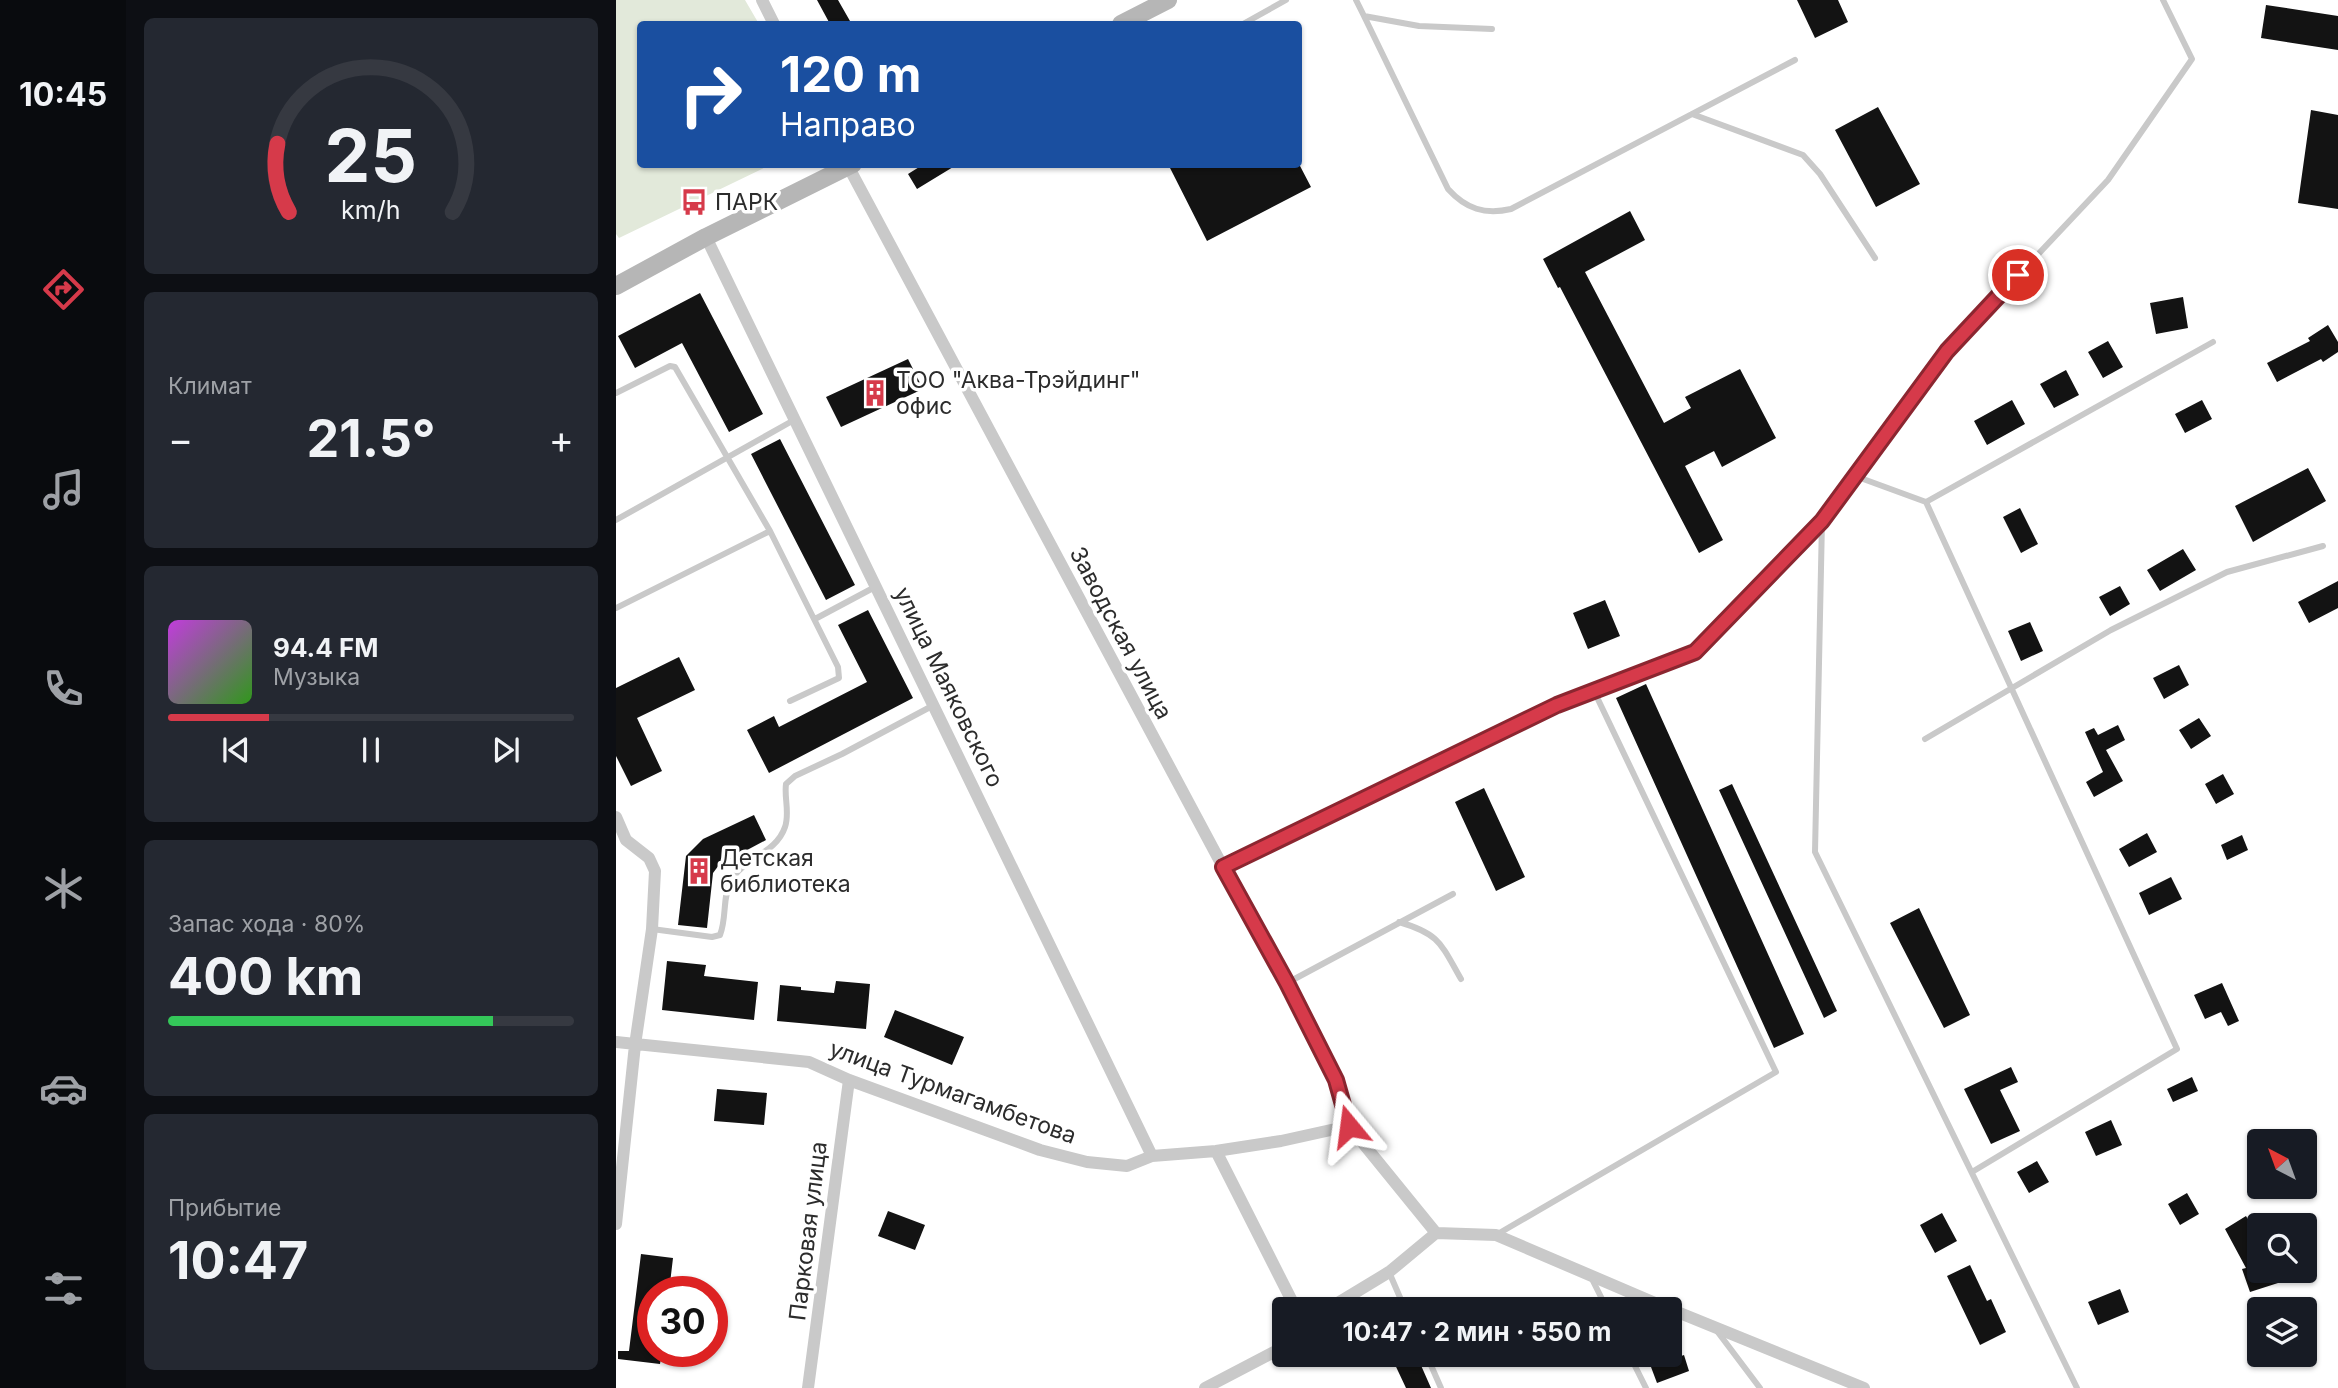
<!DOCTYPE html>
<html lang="ru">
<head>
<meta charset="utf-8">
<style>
  :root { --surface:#171b24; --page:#242831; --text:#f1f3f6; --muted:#9ea1a6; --line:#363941; --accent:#d63a4a }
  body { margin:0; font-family:Inter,sans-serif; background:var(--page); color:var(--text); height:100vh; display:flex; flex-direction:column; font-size:26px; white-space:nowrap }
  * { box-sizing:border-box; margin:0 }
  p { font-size:23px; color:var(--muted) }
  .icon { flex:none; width:38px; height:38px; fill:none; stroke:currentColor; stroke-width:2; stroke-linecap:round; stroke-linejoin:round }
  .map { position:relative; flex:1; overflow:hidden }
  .panel { display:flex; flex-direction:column; gap:18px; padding:18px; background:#0d0f14; width:490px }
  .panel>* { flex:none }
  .banner { position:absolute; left:21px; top:21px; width:665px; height:147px; border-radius:7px; box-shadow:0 2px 5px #0004; background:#1a4fa0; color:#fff; overflow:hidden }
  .needle { width:46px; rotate:319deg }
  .tools { position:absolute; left:1631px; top:1129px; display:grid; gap:14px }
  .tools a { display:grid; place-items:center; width:70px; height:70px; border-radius:7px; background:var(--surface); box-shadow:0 2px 5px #0004; font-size:35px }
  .speed { position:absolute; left:21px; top:1276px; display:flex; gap:14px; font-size:35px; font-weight:700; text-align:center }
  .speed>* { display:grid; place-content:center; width:91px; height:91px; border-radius:50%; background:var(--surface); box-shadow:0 2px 5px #0004; line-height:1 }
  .speed .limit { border:10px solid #d22; background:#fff; color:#111 }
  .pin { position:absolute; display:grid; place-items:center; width:60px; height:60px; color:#fff; margin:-30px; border:4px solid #fff; border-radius:50%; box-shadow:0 2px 7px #0007 }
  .me { position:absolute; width:77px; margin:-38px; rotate:344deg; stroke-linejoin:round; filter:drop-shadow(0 0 5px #0008) }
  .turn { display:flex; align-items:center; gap:24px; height:147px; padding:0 28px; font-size:32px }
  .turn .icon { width:91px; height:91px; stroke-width:2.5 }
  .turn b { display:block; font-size:49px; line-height:60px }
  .big { font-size:52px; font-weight:700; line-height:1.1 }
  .panel .card { flex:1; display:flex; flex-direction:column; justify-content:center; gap:10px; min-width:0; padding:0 24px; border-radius:10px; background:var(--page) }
  .panel .dial { align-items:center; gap:0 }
  .dial svg { height:182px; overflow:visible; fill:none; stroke:var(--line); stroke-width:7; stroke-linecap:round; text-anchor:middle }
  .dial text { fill:var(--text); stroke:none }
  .song { display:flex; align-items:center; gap:21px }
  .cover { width:84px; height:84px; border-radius:10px; background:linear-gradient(135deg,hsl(290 70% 55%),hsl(110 70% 35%)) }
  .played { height:7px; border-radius:4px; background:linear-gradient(90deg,var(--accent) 25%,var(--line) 25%) }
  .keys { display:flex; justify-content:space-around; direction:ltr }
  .heat { display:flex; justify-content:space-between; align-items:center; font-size:38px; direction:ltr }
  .charge { height:10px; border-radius:5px; background:linear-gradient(90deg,#34c759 80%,var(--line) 0) }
  .trip { position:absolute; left:656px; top:1297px; width:410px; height:70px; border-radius:7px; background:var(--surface); box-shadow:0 2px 5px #0004; font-weight:700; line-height:70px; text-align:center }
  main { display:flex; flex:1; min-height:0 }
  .tabs { display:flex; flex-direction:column; width:126px; justify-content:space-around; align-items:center; background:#090b0e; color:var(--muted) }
  .tabs .icon { width:49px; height:49px }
  .tabs .active { color:var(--accent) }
  .tabs b { font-size:32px; color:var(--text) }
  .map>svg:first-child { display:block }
  .green { fill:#e2e9da }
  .building { fill:#131313 }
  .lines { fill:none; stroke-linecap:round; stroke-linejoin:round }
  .lane { stroke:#c9c9c9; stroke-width:6 }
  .street { stroke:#c9c9c9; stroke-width:12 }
  .secondary { stroke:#b6b6b6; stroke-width:18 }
  .route-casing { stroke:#8b2630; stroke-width:18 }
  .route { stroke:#d63a4a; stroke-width:12 }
  .labels { text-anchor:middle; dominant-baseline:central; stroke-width:7; stroke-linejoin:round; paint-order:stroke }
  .poi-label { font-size:23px; fill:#2c2c2c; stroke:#fff; text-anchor:start }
  .street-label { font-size:23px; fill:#2c2c2c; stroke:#fff }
</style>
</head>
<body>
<main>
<nav class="tabs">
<b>10:45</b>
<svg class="icon active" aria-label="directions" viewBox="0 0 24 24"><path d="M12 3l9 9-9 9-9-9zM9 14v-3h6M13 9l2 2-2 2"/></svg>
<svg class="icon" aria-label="music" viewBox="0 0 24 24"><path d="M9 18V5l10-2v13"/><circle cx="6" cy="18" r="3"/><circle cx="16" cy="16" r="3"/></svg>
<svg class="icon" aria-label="phone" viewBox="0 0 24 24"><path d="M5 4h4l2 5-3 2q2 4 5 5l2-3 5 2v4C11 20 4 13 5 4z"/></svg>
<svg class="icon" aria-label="climate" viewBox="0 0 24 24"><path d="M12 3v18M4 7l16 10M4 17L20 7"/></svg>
<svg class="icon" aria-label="car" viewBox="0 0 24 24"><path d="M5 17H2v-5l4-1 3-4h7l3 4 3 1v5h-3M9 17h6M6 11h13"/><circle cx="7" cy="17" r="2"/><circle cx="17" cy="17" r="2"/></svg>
<svg class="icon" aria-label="filters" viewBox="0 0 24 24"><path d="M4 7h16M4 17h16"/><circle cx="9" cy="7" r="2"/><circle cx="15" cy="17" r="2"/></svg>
</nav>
<section class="panel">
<div class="card dial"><svg viewBox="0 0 100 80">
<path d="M14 69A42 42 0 1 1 86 69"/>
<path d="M14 69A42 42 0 0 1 9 39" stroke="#d63a4a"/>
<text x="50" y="56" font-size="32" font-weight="700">25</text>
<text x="50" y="72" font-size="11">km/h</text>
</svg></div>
<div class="card"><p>Климат</p>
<div class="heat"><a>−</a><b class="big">21.5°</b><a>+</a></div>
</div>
<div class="card">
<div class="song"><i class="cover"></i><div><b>94.4 FM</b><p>Музыка</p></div></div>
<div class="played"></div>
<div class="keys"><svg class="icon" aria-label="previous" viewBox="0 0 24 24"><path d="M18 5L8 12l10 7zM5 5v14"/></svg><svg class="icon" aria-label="pause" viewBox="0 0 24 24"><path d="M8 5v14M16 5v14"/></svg><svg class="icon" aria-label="next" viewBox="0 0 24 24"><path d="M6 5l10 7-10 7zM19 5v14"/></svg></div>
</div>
<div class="card"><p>Запас хода · 80%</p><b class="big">400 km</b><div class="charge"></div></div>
<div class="card"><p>Прибытие</p><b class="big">10:47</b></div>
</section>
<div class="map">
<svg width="1722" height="1388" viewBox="0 0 1722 1388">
  <rect width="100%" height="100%" fill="#fff"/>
  <path class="green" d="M0 0H129L143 24H24V164L154 165 3 238 0 234Z"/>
  <path class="building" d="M201 0H222L234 21 227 24H214Z
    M1181 0H1222L1232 22 1199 38Z
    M1650 5 1722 16V50L1645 38Z
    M1262 107 1304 184 1260 207 1219 130Z
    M1695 110 1722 115V209L1682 203Z
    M308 164H342L301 189 292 174Z
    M552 164H683L695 187 591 241Z
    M1014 211 1029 240 969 272 1048 423 1075 408 1069 397 1124 369 1160 438 1106 467 1098 451 1069 466 1107 540 1083 553 944 287 942 288 927 259Z
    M84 293 147 414 113 432 66 343 19 368 2 336Z
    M1567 297 1572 328 1540 334 1534 303Z
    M1712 325 1722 342V352L1707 362 1705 359 1661 382 1651 363 1694 341 1692 338Z
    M1492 341 1507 367 1487 378 1472 352Z
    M292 359 307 389 225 427 210 397Z
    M1450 370 1463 395 1438 408 1424 384Z
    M1396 400 1409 424 1371 445 1358 421Z
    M1586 400 1596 419 1569 433 1559 414Z
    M164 439 239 585 210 600 135 454Z
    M1692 468 1710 501 1637 542 1619 506Z
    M1404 508 1422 544 1405 553 1387 517Z
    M1567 549 1580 570 1544 591 1531 570Z
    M1722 581V608L1693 623 1682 602Z
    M1504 586 1514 604 1494 616 1483 597Z
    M989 600 1004 636 972 649 957 613Z
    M252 610 297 698 153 773 131 730 158 716 163 727 251 682 222 625Z
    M1414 622 1427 651 1405 661 1392 631Z
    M63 657 79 690 21 718 46 771 15 786 0 756V688Z
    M1563 665 1573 685 1548 699 1537 678Z
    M1030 684 1188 1034 1158 1048 1000 698Z
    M1583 718 1595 736 1575 749 1563 730Z
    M1502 725 1509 740 1490 750 1507 781 1478 797 1470 782 1487 772 1469 732 1478 728 1482 735Z
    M1607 774 1618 794 1600 804 1589 784Z
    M1116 784 1221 1011 1208 1018 1103 790Z
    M868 788 909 877 880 891 839 802Z
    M138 815 150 840 103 865 97 873 91 928 62 925 70 856 87 839Z
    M1531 833 1541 852 1513 867 1503 849Z
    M1626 835 1632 850 1611 860 1605 845Z
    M1555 877 1566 899 1533 915 1523 893Z
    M1303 908 1354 1015 1328 1028 1274 923Z
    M51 961 90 965 88 976 142 982 138 1020 46 1010Z
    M220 981 254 984 250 1029 161 1021 164 985 185 987V990L218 993Z
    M1606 983 1623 1021 1612 1026 1605 1012 1589 1019 1578 995Z
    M279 1010 348 1037 336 1065 268 1037Z
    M1395 1067 1402 1082 1384 1090 1404 1131 1375 1144 1348 1089Z
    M1576 1077 1582 1091 1557 1102 1551 1089Z
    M101 1089 151 1093 148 1125 98 1121Z
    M1495 1120 1506 1145 1480 1156 1469 1132Z
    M1421 1161 1433 1182 1413 1193 1401 1172Z
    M1571 1193 1583 1214 1564 1225 1552 1204Z
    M272 1211 309 1225 299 1250 262 1236Z
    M1326 1213 1341 1241 1319 1253 1304 1225Z
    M1630 1216 1643 1239V1270H1658L1662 1283 1634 1292 1626 1269 1630 1268 1609 1229Z
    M25 1254 57 1258 53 1292H37V1351H46L44 1364 2 1359V1351H13Z
    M1354 1265 1371 1301 1375 1299 1390 1332 1364 1345 1331 1276Z
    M1504 1289 1513 1312 1482 1325 1472 1302Z
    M774 1354H800L815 1388H790Z
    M1068 1355 1073 1371 1041 1383 1035 1367Z"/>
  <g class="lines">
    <path class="lane" d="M740 0 748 16 803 26 876 29
      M748 16 832 189C850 209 869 215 895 209L1179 60
      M627 24 670 0
      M1076 114 1187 155 1204 174 1259 258
      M0 393 54 366 59 367 154 531
      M1239 476 1310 502 1561 1049 1356 1172
      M1310 502 1597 342
      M0 520 178 420
      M0 608 154 531 222 667 223 678 174 701
      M199 619 259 587
      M1309 739 1495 630 1611 572 1707 546
      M607 867 941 705 1079 652 1206 521
      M783 922C824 934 825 944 845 979
      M36 929 96 937 104 935C111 918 106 897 115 881 127 858 160 854 169 827 174 813 168 798 170 784L179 776 226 754 318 705
      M671 983 837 894
      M880 1235 1160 1072 978 691
      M773 1272 789 1309
      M976 1279 991 1309
      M1101 1331 1144 1388
      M810 1354 825 1388
      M1013 1354 1030 1388
      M1461 1388 1199 852 1206 521 1331 351 1492 180 1576 59 1547 0"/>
    <path class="street" d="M146 0 158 24
      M231 164 607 867 671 983 720 1080 733 1126
      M90 237 536 1156
      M0 817 10 840 33 858 39 871 36 929 19 1045 0 1224
      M0 1042 193 1062 233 1080 424 1150 471 1162 511 1166 536 1156 600 1151 665 1141 733 1126 820 1233 880 1235 1053 1309
      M600 1151 680 1309
      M712 1309 773 1272 820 1233
      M1054 1309 1248 1388
      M192 1388 233 1080
      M589 1388 660 1351 668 1343"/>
    <path class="secondary" d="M505 24 552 0
      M0 286 90 237 237 164"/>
  </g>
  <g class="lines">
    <defs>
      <path id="route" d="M733 1126 720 1080 671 983 607 867 941 705 1079 652 1206 521 1331 351 1402 275"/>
    </defs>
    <use href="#route" class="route-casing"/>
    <use href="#route" class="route"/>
  </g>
  <defs>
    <symbol id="bus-bare" viewBox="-9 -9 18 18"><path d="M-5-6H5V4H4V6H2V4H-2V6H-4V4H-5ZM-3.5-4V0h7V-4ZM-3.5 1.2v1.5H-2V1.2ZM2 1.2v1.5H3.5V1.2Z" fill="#d63a4a" stroke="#fff" stroke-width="2.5" paint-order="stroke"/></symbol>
    <symbol id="building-bare" viewBox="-9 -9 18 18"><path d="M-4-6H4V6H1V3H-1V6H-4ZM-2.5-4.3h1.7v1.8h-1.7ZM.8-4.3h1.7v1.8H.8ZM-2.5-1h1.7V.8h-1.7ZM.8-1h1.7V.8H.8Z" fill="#d63a4a" stroke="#fff" stroke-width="2.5" paint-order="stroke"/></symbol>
  </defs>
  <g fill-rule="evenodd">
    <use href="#bus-bare" x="59" y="183" width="38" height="38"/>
    <use href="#building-bare" x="240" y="374" width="38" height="38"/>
    <use href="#building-bare" x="64" y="852" width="38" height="38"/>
  </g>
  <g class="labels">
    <g class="poi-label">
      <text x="99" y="202">ПАРК</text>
      <text x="280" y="380">ТОО "Аква-Трэйдинг"<tspan x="280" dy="26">офис</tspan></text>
      <text x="104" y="858">Детская<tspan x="104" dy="26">библиотека</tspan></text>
    </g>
    <g class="street-label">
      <text transform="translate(505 633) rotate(62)">Заводская улица</text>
      <text transform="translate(333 687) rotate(64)">улица Маяковского</text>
      <text transform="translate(337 1092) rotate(20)">улица Турмагамбетова</text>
      <text transform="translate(192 1231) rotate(-83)">Парковая улица</text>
    </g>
  </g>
</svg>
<div class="tools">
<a><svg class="needle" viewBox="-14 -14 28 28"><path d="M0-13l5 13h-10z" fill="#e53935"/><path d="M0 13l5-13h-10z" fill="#9ea1a6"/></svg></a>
<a><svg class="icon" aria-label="search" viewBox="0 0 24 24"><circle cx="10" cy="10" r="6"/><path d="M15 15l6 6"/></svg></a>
<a><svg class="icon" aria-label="layers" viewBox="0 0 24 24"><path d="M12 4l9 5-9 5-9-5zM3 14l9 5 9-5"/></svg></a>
</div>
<div class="speed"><div class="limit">30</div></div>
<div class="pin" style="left:1402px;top:275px;background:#d93025"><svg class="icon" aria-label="arrive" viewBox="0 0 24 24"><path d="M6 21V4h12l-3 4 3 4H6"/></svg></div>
<svg class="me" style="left:733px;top:1126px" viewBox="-20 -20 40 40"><path d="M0-17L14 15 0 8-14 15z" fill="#d63a4a" stroke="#fff" stroke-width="4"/></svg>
<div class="trip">10:47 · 2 мин · 550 m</div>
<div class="banner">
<div class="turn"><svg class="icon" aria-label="right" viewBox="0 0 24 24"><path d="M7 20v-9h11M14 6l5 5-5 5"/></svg><div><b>120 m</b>Направо</div></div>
</div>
</div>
</main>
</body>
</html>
